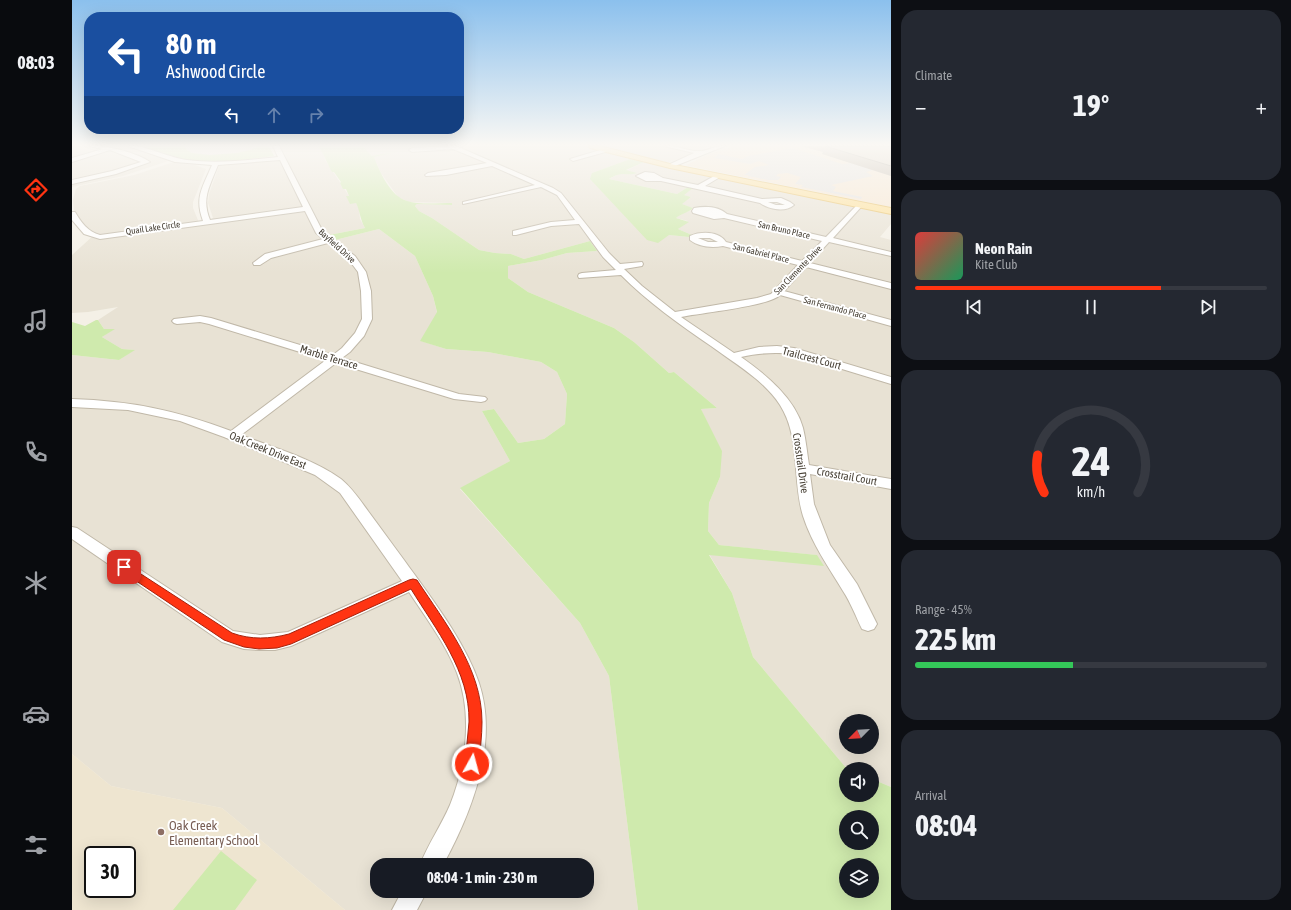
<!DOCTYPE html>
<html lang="en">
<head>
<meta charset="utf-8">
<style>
  :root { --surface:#171b24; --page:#242831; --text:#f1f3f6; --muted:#9ea1a6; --line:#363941; --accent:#ff3412 }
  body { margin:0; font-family:"Asap Condensed",sans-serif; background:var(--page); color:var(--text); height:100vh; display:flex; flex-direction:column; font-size:15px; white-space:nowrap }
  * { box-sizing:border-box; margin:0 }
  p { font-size:13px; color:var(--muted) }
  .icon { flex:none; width:22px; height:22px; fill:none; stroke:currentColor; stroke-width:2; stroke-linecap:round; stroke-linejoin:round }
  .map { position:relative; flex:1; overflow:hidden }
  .drawer { display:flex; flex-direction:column; gap:10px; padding:10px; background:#0d0f14; width:400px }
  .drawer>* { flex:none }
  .top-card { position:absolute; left:12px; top:12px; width:380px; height:122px; border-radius:16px; box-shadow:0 4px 16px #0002; background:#1a4fa0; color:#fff; overflow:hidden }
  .needle { width:26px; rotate:246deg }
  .tools { position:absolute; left:767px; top:714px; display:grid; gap:8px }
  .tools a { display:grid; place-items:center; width:40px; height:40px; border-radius:50%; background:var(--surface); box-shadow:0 4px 16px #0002; font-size:20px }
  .speed { position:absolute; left:12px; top:846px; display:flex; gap:8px; font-size:20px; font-weight:700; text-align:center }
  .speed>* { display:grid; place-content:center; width:52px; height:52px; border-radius:50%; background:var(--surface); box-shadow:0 4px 16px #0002; line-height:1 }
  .speed .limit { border:2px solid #111; border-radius:6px; background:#fff; color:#111 }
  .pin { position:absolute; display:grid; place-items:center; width:34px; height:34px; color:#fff; margin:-17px; border-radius:8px; box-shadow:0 2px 6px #0006 }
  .me { position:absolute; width:44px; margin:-22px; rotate:7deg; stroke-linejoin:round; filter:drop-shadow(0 0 3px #0008) }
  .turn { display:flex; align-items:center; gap:14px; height:84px; padding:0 16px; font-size:18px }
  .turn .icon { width:52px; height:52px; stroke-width:2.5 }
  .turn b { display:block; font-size:28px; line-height:34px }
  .lanes { display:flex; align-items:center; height:38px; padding:0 16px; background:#0003; justify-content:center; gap:20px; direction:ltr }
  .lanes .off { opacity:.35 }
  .big { font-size:30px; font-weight:700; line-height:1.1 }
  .drawer .widget { flex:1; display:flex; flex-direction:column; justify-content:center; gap:6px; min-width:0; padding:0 14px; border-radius:16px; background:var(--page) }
  .drawer .dial { align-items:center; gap:0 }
  .dial svg { height:104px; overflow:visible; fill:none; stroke:var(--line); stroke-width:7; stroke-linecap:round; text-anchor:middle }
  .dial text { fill:var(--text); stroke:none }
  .song { display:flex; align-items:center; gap:12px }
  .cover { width:48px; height:48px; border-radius:6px; background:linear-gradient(135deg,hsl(0 70% 55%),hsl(150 70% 35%)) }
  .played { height:4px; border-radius:2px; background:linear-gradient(90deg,var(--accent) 70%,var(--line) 70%) }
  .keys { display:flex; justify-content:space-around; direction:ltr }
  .heat { display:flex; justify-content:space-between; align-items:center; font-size:22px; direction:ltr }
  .charge { height:6px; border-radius:3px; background:linear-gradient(90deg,#34c759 45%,var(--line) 0) }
  .trip { position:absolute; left:298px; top:858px; width:224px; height:40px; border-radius:16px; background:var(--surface); box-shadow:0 4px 16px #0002; font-weight:700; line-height:40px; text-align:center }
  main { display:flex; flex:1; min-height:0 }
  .menu { display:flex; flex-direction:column; width:72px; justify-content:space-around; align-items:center; background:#090b0e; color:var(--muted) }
  .menu .icon { width:28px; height:28px }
  .menu .on { color:var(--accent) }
  .menu b { font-size:18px; color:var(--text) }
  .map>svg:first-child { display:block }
  .residential { fill:#e8e2d4; fill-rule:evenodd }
  .commercial { fill:#f7e6d0 }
  .education { fill:#eee5d0; fill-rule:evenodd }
  .green { fill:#cfeaad; fill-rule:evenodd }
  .parking { fill:#e5e2df }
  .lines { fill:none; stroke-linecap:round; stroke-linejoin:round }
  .stream { stroke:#a0d2f4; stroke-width:2 }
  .minor-casing { stroke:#c0b8a8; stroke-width:2 }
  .major-casing { stroke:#e9bf5f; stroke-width:2 }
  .minor { fill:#fff; fill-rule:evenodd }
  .major { fill:#ffe094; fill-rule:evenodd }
  .wall { fill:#bbb1a3 }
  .building { fill:#d9cebe; stroke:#989085 }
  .route { fill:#ff3412; stroke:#a6220c }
  .education-dot { fill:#8d6e63; stroke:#fff; stroke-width:1.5 }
  .labels { text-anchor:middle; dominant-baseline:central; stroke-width:4; stroke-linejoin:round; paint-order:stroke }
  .far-street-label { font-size:9px; fill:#474035; stroke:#fff }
  .street-label { font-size:11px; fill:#474035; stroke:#fff }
  .near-education-label { font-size:13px; fill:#785e54; stroke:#fff; text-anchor:start }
</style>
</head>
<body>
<main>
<nav class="menu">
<b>08:03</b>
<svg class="icon on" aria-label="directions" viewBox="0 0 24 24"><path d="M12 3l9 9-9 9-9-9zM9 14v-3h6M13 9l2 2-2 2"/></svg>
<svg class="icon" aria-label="music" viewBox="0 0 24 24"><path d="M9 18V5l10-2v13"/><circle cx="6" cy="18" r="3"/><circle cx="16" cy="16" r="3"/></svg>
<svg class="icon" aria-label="phone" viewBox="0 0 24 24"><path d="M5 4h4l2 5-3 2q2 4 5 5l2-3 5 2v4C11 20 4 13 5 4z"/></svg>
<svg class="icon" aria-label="climate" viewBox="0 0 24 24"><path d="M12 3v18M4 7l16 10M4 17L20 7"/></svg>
<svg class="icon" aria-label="car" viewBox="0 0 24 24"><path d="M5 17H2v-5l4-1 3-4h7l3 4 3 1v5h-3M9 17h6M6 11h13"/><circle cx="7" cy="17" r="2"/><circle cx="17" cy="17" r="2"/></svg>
<svg class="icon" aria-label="filters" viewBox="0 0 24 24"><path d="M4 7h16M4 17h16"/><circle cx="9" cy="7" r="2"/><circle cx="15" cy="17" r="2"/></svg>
</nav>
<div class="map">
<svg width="819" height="910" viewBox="0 0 819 910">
  <rect width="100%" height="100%" fill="#f4f0e6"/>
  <path class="residential" d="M0 146H53L75 152 96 161 51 176 0 187Z
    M208 146H246L252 155 253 160 277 196H274L284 203 287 209 288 219 293 228 257 235 263 240 307 229 343 256 361 296 365 313 349 341 374 349 416 352 469 362 485 372 495 394 493 424 472 439 446 443 422 409 410 411 438 461 388 489 508 623 537 676 566 910H273L150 808 39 786 0 754V355L47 360 62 350 50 349 30 337 42 329H32L26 320 46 307 16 312 0 313V255L23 234 17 230 7 219 2 210 1 200 4 189 8 186 62 175 102 162 123 165 134 169 121 202V208L128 225 141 218 136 203 137 194 147 166 215 159ZM305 865H515V891H305Z
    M291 146H512L558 159 520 173 597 235 617 237 620 235 606 229 616 221 604 218 609 213 618 211 621 208 609 204 619 197 611 195 616 187 605 194 537 179 572 162 819 214V224L808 237 819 240V787L800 779V769H775L681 657 660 593 637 554 751 565 744 555 647 545 636 531 637 503 648 477 636 426 629 409 645 408 602 372 597 373 562 342 542 328 456 292 436 278V266L470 260 495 253 525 251 518 241 452 259 439 254 423 253 407 250 360 218 347 211 343 206 345 204 380 205V203L336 202 326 197 309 173 302 157 328 151 300 156ZM774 721H800V747H774Z
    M532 146H638L598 162H593Z"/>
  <path class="commercial" d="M663 146H802L819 150V207L617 166 614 165 637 154Z"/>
  <path class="education" d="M0 754 39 786 150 808 273 910H0ZM21 855H55V889H21Z"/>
  <path class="green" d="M72 146H197L202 156 161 161H122L96 156Z
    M246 146H291L300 156 328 151 302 157C308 172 318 196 335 201 347 205 367 203 380 203V205L345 204 343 206 347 211 360 218 407 250 423 253 439 254 452 259 518 241 525 251 495 253 470 260 436 266V278L456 292 542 328 562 342 597 373 602 372 645 408 629 409 650 451 648 477 637 503 636 531 647 545 745 555 752 566 637 555 660 593 681 657 775 769 774 795H800V779L819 787V910H566L537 676 508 623 388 488 438 461 410 411 422 409 446 443 472 439 493 424 495 394 485 372 469 362 416 352 374 349 348 341 365 312 361 296 343 256 307 229 263 240 257 235 293 228C288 219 288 211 284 203L278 204 274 196H277L274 189H271L268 183 269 182 262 172H260C255 163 252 154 246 146ZM774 817H800V843H774ZM774 865H800V891H774Z
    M558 159 572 162 554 170 565 173C553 177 552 170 537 179L605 194 616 187 621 188 612 195 619 197 610 204 621 208C616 213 610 213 604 218L617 222 606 229 620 235 617 237 597 235 586 243 575 240 518 179 520 173Z
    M24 320H26L32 329H43L30 337 50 349 63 350 47 360 0 355V322L13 326Z
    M149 851 185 880 163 910H101Z"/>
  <path class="parking" d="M112 146H140V147L141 146H176L174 147 175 148 186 146 178 150 164 153 138 155 120 153 115 150Z
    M721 148 770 164 780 163 801 170 794 172 801 176 759 185 764 187 761 191 790 197 789 199 729 187 731 185 723 184 729 177 715 173 706 174 704 176 709 177 706 180H696L676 176 677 175H672L683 167 697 165 687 161 678 164 642 158 647 154 670 159 676 156Z"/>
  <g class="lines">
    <path class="stream" d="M817 146H819"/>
    <defs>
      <path id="minor" d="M17 146C32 144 66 153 78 162L44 174 0 184V180L40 171 69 162 38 150 0 162V158L31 149Z
        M56 146C71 144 97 158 115 160 145 164 176 160 206 157L201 146H207L251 232 283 256 294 272 299 291 300 319 292 336 278 352 270 358 387 394 413 397 415 399 413 401 409 402 382 399 264 363 169 435C202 448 240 458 269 479 280 488 288 500 296 511 308 527 320 544 332 560 357 595 393 641 407 683 427 743 400 812 371 865H348C356 844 369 826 378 805 394 765 401 715 385 673 374 644 354 618 337 592L219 646 203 650H188L172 649 150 642 0 539V527L5 528 161 631 188 635 216 632 330 581 268 493 243 475 152 437 108 421 56 410 0 407V399C59 401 104 410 159 431L254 360 137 324 128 322 105 324 102 323 100 321 102 319 128 316 139 318 261 355 270 348 283 333 290 319 289 291 286 272 277 260 256 243 199 258 188 265H182L181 263 193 254 251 239 244 233 233 211 28 239 12 234 0 220V212H3C9 222 16 232 28 235L131 221C122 197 131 187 140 165L103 162ZM208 160 231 207 138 220C129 198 138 186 146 165Z
        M384 146 481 188 489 193 537 253 548 264 570 262 571 264 570 266 552 269 570 286 603 312 685 298 699 294 726 265 651 246C640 248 627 247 618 240V236C629 231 647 231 654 242L730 261 750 241 652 218 642 219 621 213 620 211 622 208C633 206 646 206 655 214L754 237 786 204H790V206L761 238 819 252V256L757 242 738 263 819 283V289L734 267 712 291 819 320V326L708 295C698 306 628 313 609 317L662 353 687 347 705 346 722 348 819 377V384L721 354C702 352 687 353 669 357 693 374 723 398 731 428 734 440 735 453 737 465L819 479V489L738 474 742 504 758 545 785 584 805 624 802 629 796 631 790 629C784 617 779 603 771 591 756 566 740 544 731 516 720 480 729 438 708 405 692 380 662 363 639 346 607 324 576 302 549 275L507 278 506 276 507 274 510 273 544 270 531 257 507 224 479 226 444 235H441V231L479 222 503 220 485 195 469 187 391 204V202L463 185 420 166 374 175 354 176 353 175 356 173 415 163 381 149 340 152 337 150 340 148ZM626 238H638L646 242H636Z
        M592 146C604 144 616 152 628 151 636 151 644 145 653 146L598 168 595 166 596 165 622 153Z
        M535 148 537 149V151L501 161 498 159Z
        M573 172 582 173 591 178 626 185 646 174 648 175V177L633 186 690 199 709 198 718 202 722 205C713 213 696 209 688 203L589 181H574L564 176ZM696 202H705L713 205H704Z
        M330 891H355L345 910H320Z"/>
      <path id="major" d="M517 146H528L598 164 819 208V214L598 168 518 148Z"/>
    </defs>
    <use href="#minor" class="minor-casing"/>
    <use href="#major" class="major-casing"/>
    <use href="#minor" class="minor"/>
    <use href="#major" class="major"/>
  </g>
  <path class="wall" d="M729 146H815L819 147V176L750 154 751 152Z"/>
  <path class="building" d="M753 146H815L819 147V166Z"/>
  <linearGradient id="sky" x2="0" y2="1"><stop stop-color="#8bc0ed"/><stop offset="0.53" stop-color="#faf8f4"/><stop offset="1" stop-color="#faf8f4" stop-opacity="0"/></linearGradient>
  <rect width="819" height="273" fill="url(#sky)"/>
  <path class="route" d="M52 563 160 633C179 640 198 639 217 634L337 580 341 579 345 580C373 623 410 668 410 722 410 736 408 750 407 764L405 769 400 771 395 769 393 764C394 750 396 736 397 722 398 671 364 630 339 589L219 644 205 648 187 649 172 647 152 640 48 570 47 567 48 564Z"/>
  <circle class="education-dot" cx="89" cy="832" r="4"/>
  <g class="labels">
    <g class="far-street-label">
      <text transform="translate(81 228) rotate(-8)">Quail Lake Circle</text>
      <text transform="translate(712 230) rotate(13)">San Bruno Place</text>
      <text transform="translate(265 246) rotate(42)">Bayfield Drive</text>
      <text transform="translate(689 253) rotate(14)">San Gabriel Place</text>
      <text transform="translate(726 270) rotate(-46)">San Clemente Drive</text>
      <text transform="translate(763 308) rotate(15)">San Fernando Place</text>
    </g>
    <g class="street-label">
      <text transform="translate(257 357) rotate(17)">Marble Terrace</text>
      <text transform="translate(740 358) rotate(15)">Trailcrest Court</text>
      <text transform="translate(196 450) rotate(22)">Oak Creek Drive East</text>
      <text transform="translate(729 463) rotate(82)">Crosstrail Drive</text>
      <text transform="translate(775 476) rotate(10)">Crosstrail Court</text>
    </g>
    <g class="near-education-label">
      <text x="97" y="825">Oak Creek<tspan x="97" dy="15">Elementary School</tspan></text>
    </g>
  </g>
</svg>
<div class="tools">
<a><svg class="needle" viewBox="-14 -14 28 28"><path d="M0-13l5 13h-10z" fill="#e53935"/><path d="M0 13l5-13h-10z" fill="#9ea1a6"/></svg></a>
<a><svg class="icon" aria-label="sound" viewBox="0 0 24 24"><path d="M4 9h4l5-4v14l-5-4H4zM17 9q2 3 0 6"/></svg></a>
<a><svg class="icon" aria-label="search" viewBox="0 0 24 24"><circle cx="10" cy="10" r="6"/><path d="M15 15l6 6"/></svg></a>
<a><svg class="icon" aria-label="layers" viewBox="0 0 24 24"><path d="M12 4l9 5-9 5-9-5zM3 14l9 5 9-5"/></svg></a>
</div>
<div class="speed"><div class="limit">30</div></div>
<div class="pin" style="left:52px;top:567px;background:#d93025"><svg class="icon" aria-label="arrive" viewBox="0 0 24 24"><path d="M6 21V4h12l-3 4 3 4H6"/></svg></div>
<svg class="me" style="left:400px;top:764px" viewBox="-20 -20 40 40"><circle r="17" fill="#ff3412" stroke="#fff" stroke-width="3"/><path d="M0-11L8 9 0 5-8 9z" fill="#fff"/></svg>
<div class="trip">08:04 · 1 min · 230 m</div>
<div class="top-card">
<div class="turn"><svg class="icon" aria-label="left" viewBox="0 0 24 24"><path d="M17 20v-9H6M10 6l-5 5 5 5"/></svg><div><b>80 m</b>Ashwood Circle</div></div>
<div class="lanes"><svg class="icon" aria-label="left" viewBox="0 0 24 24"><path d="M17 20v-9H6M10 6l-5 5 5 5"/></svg><svg class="icon off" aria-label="ahead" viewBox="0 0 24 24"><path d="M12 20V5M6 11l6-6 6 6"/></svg><svg class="icon off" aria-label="right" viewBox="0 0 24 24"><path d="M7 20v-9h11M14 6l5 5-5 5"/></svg></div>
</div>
</div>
<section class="drawer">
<div class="widget"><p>Climate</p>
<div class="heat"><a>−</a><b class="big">19°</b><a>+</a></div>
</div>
<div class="widget">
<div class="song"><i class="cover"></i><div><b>Neon Rain</b><p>Kite Club</p></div></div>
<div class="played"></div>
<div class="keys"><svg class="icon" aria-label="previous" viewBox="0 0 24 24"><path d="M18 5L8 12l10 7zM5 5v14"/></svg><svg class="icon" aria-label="pause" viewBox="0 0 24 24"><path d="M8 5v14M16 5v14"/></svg><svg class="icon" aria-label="next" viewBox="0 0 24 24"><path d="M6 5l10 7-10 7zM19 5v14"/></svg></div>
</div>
<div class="widget dial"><svg viewBox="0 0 100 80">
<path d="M14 69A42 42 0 1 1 86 69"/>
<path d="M14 69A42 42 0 0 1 9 40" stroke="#ff3412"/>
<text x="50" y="56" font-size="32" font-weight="700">24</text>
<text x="50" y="72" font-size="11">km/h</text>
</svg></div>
<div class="widget"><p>Range · 45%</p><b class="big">225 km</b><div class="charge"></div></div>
<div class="widget"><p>Arrival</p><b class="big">08:04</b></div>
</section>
</main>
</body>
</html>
